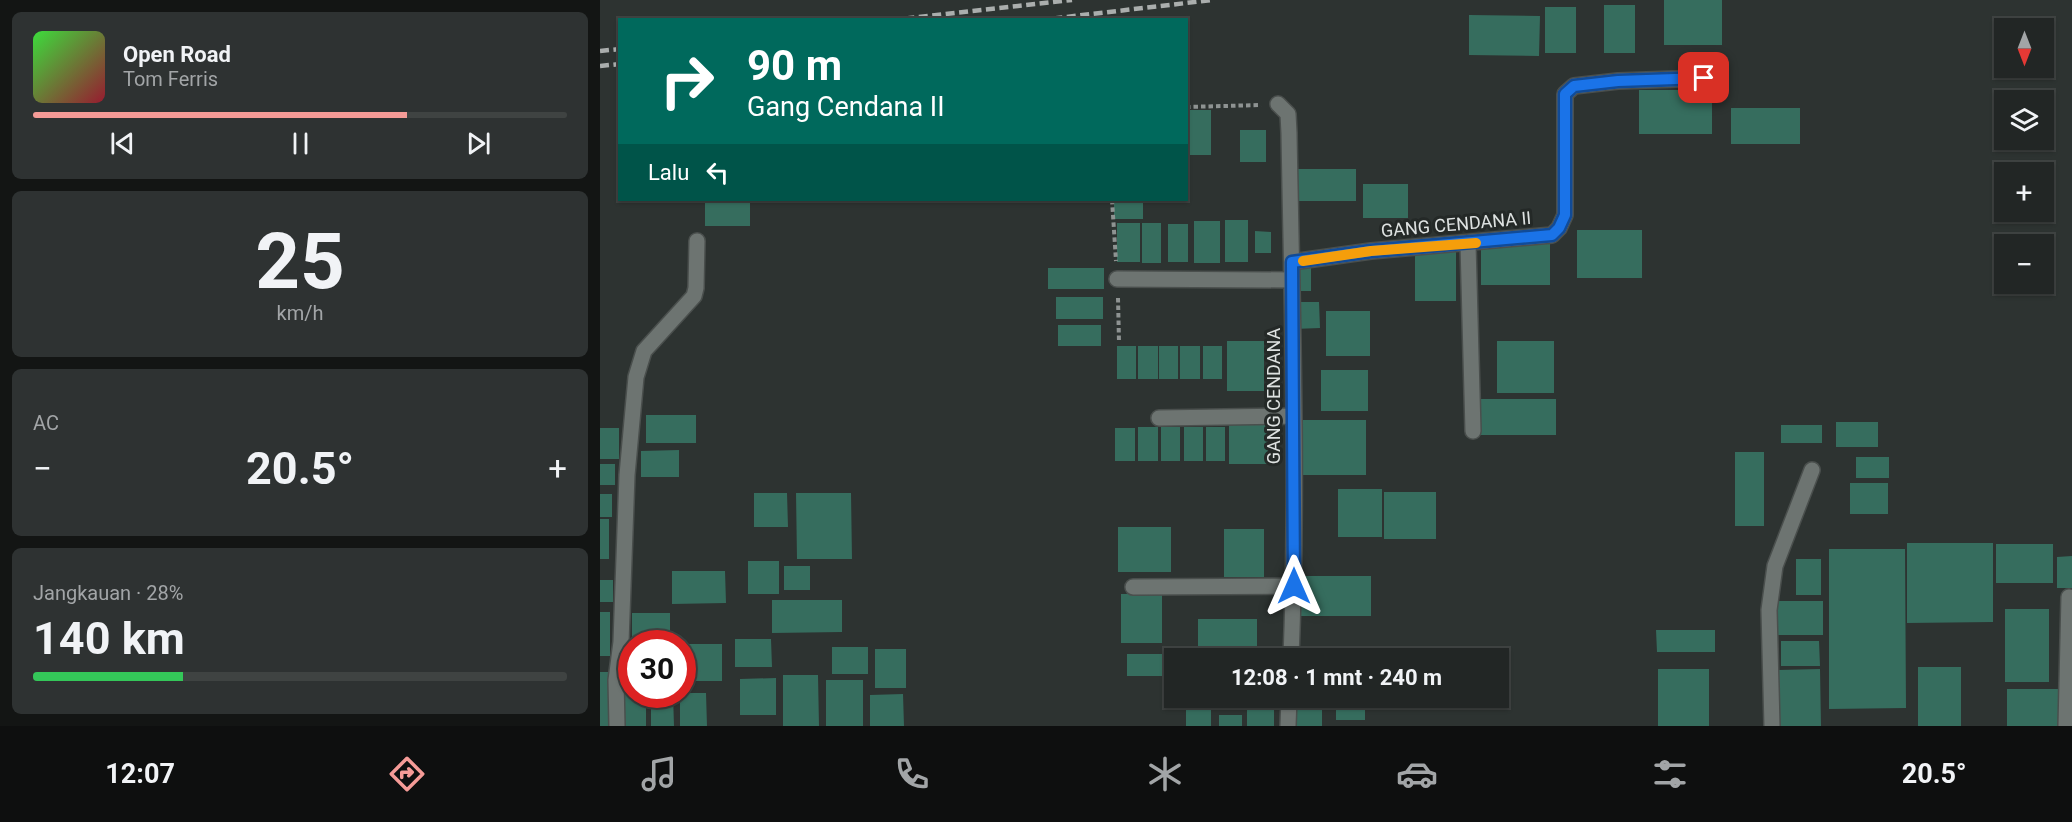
<!DOCTYPE html>
<html lang="id">
<head>
<meta charset="utf-8">
<style>
  :root { --surface:#222625; --page:#2e3232; --text:#f1f3f6; --muted:#a2a5a7; --line:#3f4342; --accent:#f59b97 }
  body { margin:0; font-family:Roboto,sans-serif; background:var(--page); color:var(--text); height:100vh; display:flex; flex-direction:column; font-size:22px; white-space:nowrap }
  * { box-sizing:border-box; margin:0 }
  p { font-size:20px; color:var(--muted) }
  .icon { flex:none; width:33px; height:33px; fill:none; stroke:currentColor; stroke-width:2; stroke-linecap:round; stroke-linejoin:round }
  .map { position:relative; flex:1; overflow:hidden }
  .panel { display:flex; flex-direction:column; gap:12px; padding:12px; background:#131514; width:600px }
  .panel>* { flex:none }
  .guide { position:absolute; left:18px; top:18px; width:570px; height:183px; border-radius:0px; box-shadow:0 2px 4px #0004,0 0 0 2px var(--line); background:#00695c; color:#fff; overflow:hidden }
  .needle { width:39px; rotate:180deg }
  .controls { position:absolute; left:1394px; top:18px; display:grid; gap:12px }
  .controls a { display:grid; place-items:center; width:60px; height:60px; border-radius:0px; background:var(--surface); box-shadow:0 2px 4px #0004,0 0 0 2px var(--line); font-size:30px }
  .speed { position:absolute; left:18px; top:630px; display:flex; gap:12px; font-size:30px; font-weight:700; text-align:center }
  .speed>* { display:grid; place-content:center; width:78px; height:78px; border-radius:50%; background:var(--surface); box-shadow:0 2px 4px #0004,0 0 0 2px var(--line); line-height:1 }
  .speed .limit { border:9px solid #d22; background:#fff; color:#111 }
  .pin { position:absolute; display:grid; place-items:center; width:51px; height:51px; color:#fff; margin:-26px; border-radius:12px; box-shadow:0 3px 9px #0006 }
  .me { position:absolute; width:66px; margin:-33px; rotate:0deg; stroke-linejoin:round; filter:drop-shadow(0 0 4px #0008) }
  .turn { display:flex; align-items:center; gap:21px; height:126px; padding:0 30px; font-size:27px }
  .turn .icon { width:78px; height:78px; stroke-width:2.5 }
  .turn b { display:block; font-size:42px; line-height:51px }
  .then { display:flex; align-items:center; height:57px; padding:0 30px; background:#0003; gap:12px; font-size:22px }
  .big { font-size:45px; font-weight:700; line-height:1.1 }
  .panel .tile { flex:1; display:flex; flex-direction:column; justify-content:center; gap:9px; min-width:0; padding:0 21px; border-radius:9px; background:var(--page) }
  .panel .dial { align-items:center; gap:0 }
  .dial b { font-size:78px; line-height:1 }
  .song { display:flex; align-items:center; gap:18px }
  .cover { width:72px; height:72px; border-radius:9px; background:linear-gradient(135deg,hsl(120 70% 55%),hsl(350 70% 35%)) }
  .played { height:6px; border-radius:3px; background:linear-gradient(90deg,var(--accent) 70%,var(--line) 70%) }
  .keys { display:flex; justify-content:space-around; direction:ltr }
  .heat { display:flex; justify-content:space-between; align-items:center; font-size:33px; direction:ltr }
  .charge { height:9px; border-radius:4px; background:linear-gradient(90deg,#34c759 28%,var(--line) 0) }
  .trip { position:absolute; left:564px; top:648px; width:345px; height:60px; border-radius:0px; background:var(--surface); box-shadow:0 2px 4px #0004,0 0 0 2px var(--line); font-weight:700; line-height:60px; text-align:center }
  .dock { display:flex; height:96px; justify-content:space-around; align-items:center; background:#0e0f0f; color:var(--muted) }
  .dock .icon { width:42px; height:42px }
  .dock .current { color:var(--accent) }
  .dock b { font-size:27px; color:var(--text) }
  main { display:flex; flex:1; min-height:0 }
  .map>svg:first-child { display:block }
  .building { fill:#366d5e }
  .lines { fill:none; stroke-linecap:round; stroke-linejoin:round }
  .minor-casing { stroke:#4a4f4d; stroke-width:18 }
  .path { stroke:#8e9392; stroke-width:4; stroke-dasharray:4.5 3; stroke-linecap:butt }
  .minor { stroke:#6d7471; stroke-width:15 }
  .rail { stroke:#aaaead; stroke-width:4.5; stroke-dasharray:9 4.5; stroke-linecap:butt }
  .route-casing { stroke:#114b97; stroke-width:15 }
  .route { stroke:#1a73e8; stroke-width:10 }
  .slow { stroke:#f59e0b; stroke-width:10 }
  .labels { text-anchor:middle; dominant-baseline:central; stroke-width:6; stroke-linejoin:round; paint-order:stroke }
  .street-label { font-size:18px; fill:#dee2e1; stroke:#242927 }
</style>
</head>
<body>
<main>
<section class="panel">
<div class="tile">
<div class="song"><i class="cover"></i><div><b>Open Road</b><p>Tom Ferris</p></div></div>
<div class="played"></div>
<div class="keys"><svg class="icon" aria-label="previous" viewBox="0 0 24 24"><path d="M18 5L8 12l10 7zM5 5v14"/></svg><svg class="icon" aria-label="pause" viewBox="0 0 24 24"><path d="M8 5v14M16 5v14"/></svg><svg class="icon" aria-label="next" viewBox="0 0 24 24"><path d="M6 5l10 7-10 7zM19 5v14"/></svg></div>
</div>
<div class="tile dial"><b>25</b><p>km/h</p></div>
<div class="tile"><p>AC</p>
<div class="heat"><a>−</a><b class="big">20.5°</b><a>+</a></div>
</div>
<div class="tile"><p>Jangkauan · 28%</p><b class="big">140 km</b><div class="charge"></div></div>
</section>
<div class="map">
<svg width="1472" height="726" viewBox="0 0 1472 726">
  <rect width="100%" height="100%" fill="#2d3331"/>
  <path class="building" d="M1064 0H1122V45H1064Z
    M1004 5H1035V53H1004Z
    M945 7H976V53H945Z
    M869 15 940 16 939 56 869 55Z
    M1039 90H1112V134H1039Z
    M1131 108H1200V144H1131Z
    M589 110H611V155H589Z
    M640 130H666V162H640Z
    M695 169H756V201H695Z
    M763 184H808V218H763Z
    M105 200H150V226H105Z
    M514 200H543V219H514Z
    M625 220H648V262H625Z
    M594 221H620V263H594Z
    M517 223H540V262H517Z
    M542 223H561V263H542Z
    M568 224H588V262H568Z
    M977 230H1042V278H977Z
    M655 231 671 232V253H655Z
    M881 244H950V285H881Z
    M815 252H856V301H815Z
    M697 266H711V291H697Z
    M448 268H504V289H448Z
    M456 297H503V319H456Z
    M694 302H719L720 328 694 329Z
    M726 311H770V356H726Z
    M458 325H501V346H458Z
    M627 341H664V391H627Z
    M897 341H954V393H897Z
    M517 346H536V379H517Z
    M538 346H558V379H538Z
    M559 346H578V379H559Z
    M580 346H600V379H580Z
    M603 346H622V379H603Z
    M721 370H768V411H721Z
    M880 399H956V435H880Z
    M46 415H96V443H46Z
    M699 420H766V475H699Z
    M629 422H668V464H629Z
    M1236 422H1278V447H1236Z
    M1181 425H1222V443H1181Z
    M538 427H558V461H538Z
    M561 427H580V461H561Z
    M584 427H603V461H584Z
    M606 427H625V461H606Z
    M0 428H19V459H0Z
    M515 428H535V461H515Z
    M79 450V477H41V451Z
    M1135 452H1164V526H1135Z
    M1256 457H1289V478H1256Z
    M0 464H15V485H0Z
    M1250 483H1288V514H1250Z
    M738 489H782V537H738Z
    M784 492H836V539H784Z
    M154 493H187L188 527H154Z
    M196 493H251L252 559H197Z
    M0 494H12V517H0Z
    M0 519H9V559H0Z
    M518 527H571V572H518Z
    M624 529H664V577H624Z
    M1307 543H1393V622L1307 623Z
    M1396 544H1453V583H1396Z
    M1229 549H1305L1306 708 1229 709Z
    M1472 556V588H1457V557Z
    M1196 559H1221V595H1196Z
    M148 561H179V594H148Z
    M184 566H210V590H184Z
    M72 571H125L126 603 72 604Z
    M698 576H771V616H698Z
    M0 580H13V602H0Z
    M521 594H562V643H521Z
    M172 600H242V632L172 633Z
    M1175 601H1223V635H1175Z
    M1405 609H1449V682H1405Z
    M0 612H10V656H0Z
    M32 613H70V640H32Z
    M598 619H657V652H598Z
    M1056 630H1115V652H1057Z
    M135 639H171L172 667H135Z
    M1181 641H1219L1220 666H1181Z
    M82 644H122V681H82Z
    M232 647H268V674H232Z
    M275 649H306V688H275Z
    M527 654H579V658H574V676H527Z
    M20 666H32V694H46V726H21Z
    M1318 667H1361V726H1318Z
    M1058 669H1109V726H1058Z
    M1220 669 1221 726H1177V670Z
    M0 672H10L11 726H0Z
    M183 675H218L219 726H183Z
    M176 678V715H140V679Z
    M226 680H263V726H226Z
    M1407 689H1459V726H1407Z
    M82 693H106L107 726H80V694Z
    M51 694H73L74 726H51Z
    M303 694 304 726H270V695Z
    M586 698H611V726H586Z
    M615 698H642V710H615Z
    M647 698H674V726H647Z
    M736 698H765V720H736Z
    M696 702H722V726H696Z
    M619 715H642V726H619Z"/>
  <g class="lines">
    <defs>
      <path id="minor" d="M678 104 688 114 689 133C692 308 698 484 691 658
        M868 244 873 431
        M692 262 771 251 952 235 959 228 965 215V94L974 86 1018 81 1104 78
        M517 279 692 280
        M559 418 693 416
        M533 587 694 586
        M17 726 16 680 21 642 27 475 36 377 44 351 94 296 96 288 97 241
        M688 726 689 698
        M1172 726 1169 610 1175 566 1212 470
        M1466 726 1469 597"/>
    </defs>
    <use href="#minor" class="minor-casing"/>
    <path class="path" d="M586 107 661 105
      M512 200 516 261
      M518 298 519 342"/>
    <use href="#minor" class="minor"/>
    <path class="rail" d="M292 20 472 0
      M440 20 612 0
      M0 51 20 49
      M0 66 20 64"/>
  </g>
  <g class="lines">
    <defs>
      <path id="route" d="M694 586 692 262 771 251 952 235 959 228 965 215V94L974 86 1018 81 1104 78"/>
    </defs>
    <use href="#route" class="route-casing"/>
    <use href="#route" class="route"/>
    <path class="slow" d="M703 261 771 251 876 243"/>
  </g>
  <g class="labels">
    <g class="street-label">
      <text transform="translate(856 224) rotate(-5)">GANG CENDANA II</text>
      <text transform="translate(673 396) rotate(-90)">GANG CENDANA</text>
    </g>
  </g>
</svg>
<div class="controls">
<a><svg class="needle" viewBox="-14 -14 28 28"><path d="M0-13l5 13h-10z" fill="#e53935"/><path d="M0 13l5-13h-10z" fill="#a2a5a7"/></svg></a>
<a><svg class="icon" aria-label="layers" viewBox="0 0 24 24"><path d="M12 4l9 5-9 5-9-5zM3 14l9 5 9-5"/></svg></a>
<a>+</a>
<a>−</a>
</div>
<div class="speed"><div class="limit">30</div></div>
<div class="pin" style="left:1104px;top:78px;background:#d93025"><svg class="icon" aria-label="arrive" viewBox="0 0 24 24"><path d="M6 21V4h12l-3 4 3 4H6"/></svg></div>
<svg class="me" style="left:694px;top:586px" viewBox="-20 -20 40 40"><path d="M0-17L14 15 0 8-14 15z" fill="#1a73e8" stroke="#fff" stroke-width="4"/></svg>
<div class="trip">12:08 · 1 mnt · 240 m</div>
<div class="guide">
<div class="turn"><svg class="icon" aria-label="right" viewBox="0 0 24 24"><path d="M7 20v-9h11M14 6l5 5-5 5"/></svg><div><b>90 m</b>Gang Cendana II</div></div>
<div class="then">Lalu<svg class="icon" aria-label="left" viewBox="0 0 24 24"><path d="M17 20v-9H6M10 6l-5 5 5 5"/></svg></div>
</div>
</div>
</main>
<nav class="dock">
<b>12:07</b>
<svg class="icon current" aria-label="directions" viewBox="0 0 24 24"><path d="M12 3l9 9-9 9-9-9zM9 14v-3h6M13 9l2 2-2 2"/></svg>
<svg class="icon" aria-label="music" viewBox="0 0 24 24"><path d="M9 18V5l10-2v13"/><circle cx="6" cy="18" r="3"/><circle cx="16" cy="16" r="3"/></svg>
<svg class="icon" aria-label="phone" viewBox="0 0 24 24"><path d="M5 4h4l2 5-3 2q2 4 5 5l2-3 5 2v4C11 20 4 13 5 4z"/></svg>
<svg class="icon" aria-label="climate" viewBox="0 0 24 24"><path d="M12 3v18M4 7l16 10M4 17L20 7"/></svg>
<svg class="icon" aria-label="car" viewBox="0 0 24 24"><path d="M5 17H2v-5l4-1 3-4h7l3 4 3 1v5h-3M9 17h6M6 11h13"/><circle cx="7" cy="17" r="2"/><circle cx="17" cy="17" r="2"/></svg>
<svg class="icon" aria-label="filters" viewBox="0 0 24 24"><path d="M4 7h16M4 17h16"/><circle cx="9" cy="7" r="2"/><circle cx="15" cy="17" r="2"/></svg>
<b>20.5°</b>
</nav>
</body>
</html>
